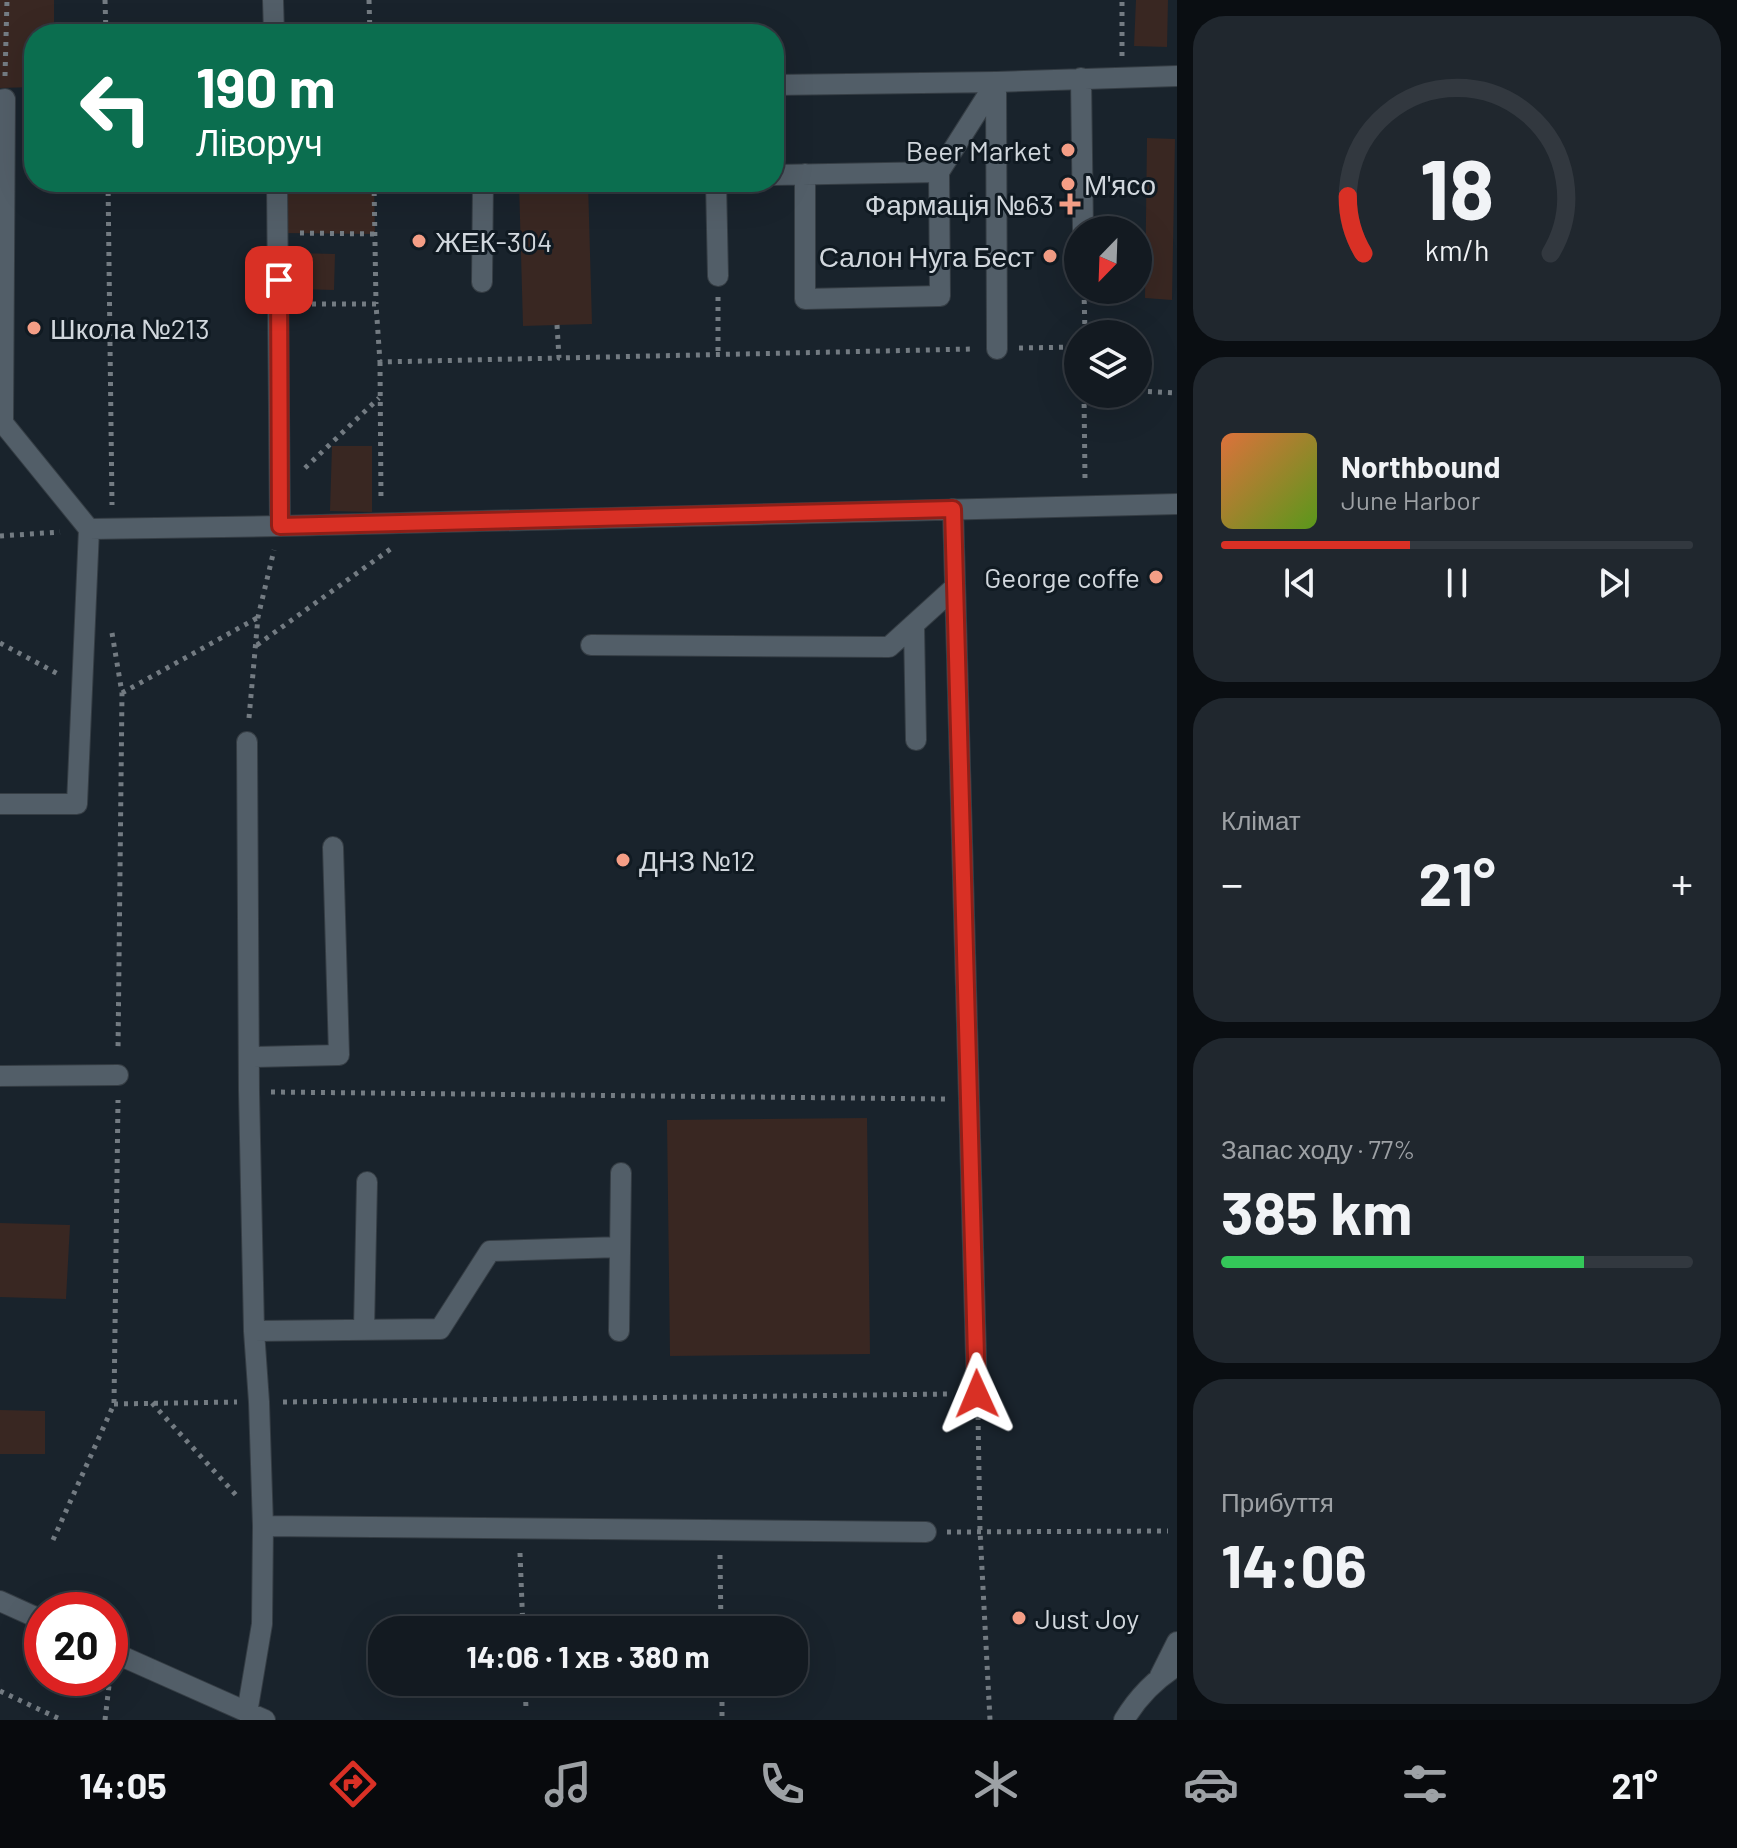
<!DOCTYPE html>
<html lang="uk">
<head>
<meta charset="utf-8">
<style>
  :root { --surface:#131a21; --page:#20272e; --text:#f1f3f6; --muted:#9da1a5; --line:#32383f; --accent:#d93025 }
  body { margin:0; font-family:Barlow,sans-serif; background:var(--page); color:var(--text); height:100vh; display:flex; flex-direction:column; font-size:30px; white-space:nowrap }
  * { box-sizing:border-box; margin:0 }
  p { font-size:26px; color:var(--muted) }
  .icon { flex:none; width:44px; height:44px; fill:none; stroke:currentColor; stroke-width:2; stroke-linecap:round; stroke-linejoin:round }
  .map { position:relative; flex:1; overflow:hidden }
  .panel { display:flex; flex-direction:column; gap:16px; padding:16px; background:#0a0e12; width:560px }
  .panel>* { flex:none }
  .top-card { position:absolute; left:24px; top:24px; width:760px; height:168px; border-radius:32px; box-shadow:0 8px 32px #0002,0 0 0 2px var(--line); background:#0b6e4f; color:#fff; overflow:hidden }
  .needle { width:52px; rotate:203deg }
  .tools { position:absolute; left:1064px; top:216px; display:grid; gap:16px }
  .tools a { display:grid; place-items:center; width:88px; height:88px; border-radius:50%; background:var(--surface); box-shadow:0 8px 32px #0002,0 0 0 2px var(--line); font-size:40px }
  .speed { position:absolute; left:24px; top:1592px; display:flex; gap:16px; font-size:40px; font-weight:700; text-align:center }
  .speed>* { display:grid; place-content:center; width:104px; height:104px; border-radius:50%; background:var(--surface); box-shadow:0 8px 32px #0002,0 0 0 2px var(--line); line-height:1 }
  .speed .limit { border:12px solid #d22; background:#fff; color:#111 }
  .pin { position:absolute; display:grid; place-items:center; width:68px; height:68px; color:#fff; margin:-34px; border-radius:16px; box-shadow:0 4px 12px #0006 }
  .me { position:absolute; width:88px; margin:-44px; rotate:359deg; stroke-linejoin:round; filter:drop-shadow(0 0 6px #0008) }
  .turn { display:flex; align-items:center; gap:28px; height:168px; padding:0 40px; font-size:36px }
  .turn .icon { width:104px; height:104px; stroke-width:2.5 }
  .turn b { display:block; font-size:56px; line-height:68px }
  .big { font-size:60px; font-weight:700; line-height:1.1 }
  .panel .widget { flex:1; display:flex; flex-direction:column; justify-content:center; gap:12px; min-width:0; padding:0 28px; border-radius:32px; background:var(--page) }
  .panel .dial { align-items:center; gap:0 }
  .dial svg { height:208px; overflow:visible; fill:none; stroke:var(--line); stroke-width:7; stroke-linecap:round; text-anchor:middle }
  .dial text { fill:var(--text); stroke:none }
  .song { display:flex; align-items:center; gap:24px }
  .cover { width:96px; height:96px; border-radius:12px; background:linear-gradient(135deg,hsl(20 70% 55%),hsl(90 70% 35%)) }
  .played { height:8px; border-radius:4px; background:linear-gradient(90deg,var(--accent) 40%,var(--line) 40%) }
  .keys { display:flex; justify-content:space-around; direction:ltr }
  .heat { display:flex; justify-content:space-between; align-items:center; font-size:44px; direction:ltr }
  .charge { height:12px; border-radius:6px; background:linear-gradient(90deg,#34c759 77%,var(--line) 0) }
  .trip { position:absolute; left:368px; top:1616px; width:440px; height:80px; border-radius:32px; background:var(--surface); box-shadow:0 8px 32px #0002,0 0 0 2px var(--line); font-weight:700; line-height:80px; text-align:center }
  .tabs { display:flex; height:128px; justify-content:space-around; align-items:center; background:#080a0d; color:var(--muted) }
  .tabs .icon { width:56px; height:56px }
  .tabs .current { color:var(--accent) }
  .tabs b { font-size:36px; color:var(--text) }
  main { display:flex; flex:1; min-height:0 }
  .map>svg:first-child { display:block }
  .green { fill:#392722 }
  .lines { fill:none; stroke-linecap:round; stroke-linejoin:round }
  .minor-casing { stroke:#353d44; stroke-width:22 }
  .path { stroke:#737b82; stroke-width:5; stroke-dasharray:4 6; stroke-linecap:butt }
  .minor { stroke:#525e68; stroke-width:20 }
  .route-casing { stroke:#8d1f18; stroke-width:20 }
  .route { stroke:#d93025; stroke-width:14 }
  .poi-dot { fill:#f49e86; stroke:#101a22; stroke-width:3 }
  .labels { text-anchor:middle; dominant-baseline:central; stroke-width:6; stroke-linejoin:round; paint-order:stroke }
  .poi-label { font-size:28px; fill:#d1d7dd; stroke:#101a22; text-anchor:start }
</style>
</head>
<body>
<main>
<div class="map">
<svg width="1177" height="1720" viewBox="0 0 1177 1720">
  <rect width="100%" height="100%" fill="#19232c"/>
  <path class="green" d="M0 0H54V34H34V87L0 88Z
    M1136 0H1168L1167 47 1134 46Z
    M1147 138 1175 139 1172 300 1145 298Z
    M277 182H374L375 234 279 233Z
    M519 182H588L592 324 523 326Z
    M296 253 335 254 334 290 295 289Z
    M332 446H372V512L330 511Z
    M867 1118 870 1354 670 1356 667 1120Z
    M0 1223 70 1225 66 1299 0 1297Z
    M0 1410 45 1411V1454H0Z"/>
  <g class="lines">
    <defs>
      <path id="minor" d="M273 0 274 34
        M1081 78 1083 230
        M996 82 997 349
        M774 85 996 82 1177 76
        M0 100 5 99 3 423
        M805 174V299L940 296 939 172
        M774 175 939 172 996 82
        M277 182 280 526 1177 504
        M716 182 718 276
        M482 282 483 182
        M0 423H3L89 529 280 526
        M953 509 977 1394
        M914 625 916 740
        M591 645 889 647 954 588
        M247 742 249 1091 254 1331 259 1402 263 1526 262 1624 247 1713
        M0 804H77L89 529
        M249 1057 339 1055 333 847
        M0 1076 118 1075
        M364 1330 367 1182
        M254 1331 440 1329 490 1251 620 1247
        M619 1331 621 1173
        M263 1526 926 1532
        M0 1601 42 1620
        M110 1651 265 1720
        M1160 1676 1177 1642
        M1124 1720C1138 1697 1154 1680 1177 1666"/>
    </defs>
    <use href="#minor" class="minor-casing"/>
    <path class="path" d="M105 0 106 34
      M369 0 370 34
      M1122 56V0
      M5 76 7 0
      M108 182 112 505
      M374 182 376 304
      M300 233 375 234
      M1084 290 1085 334
      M718 297V354
      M302 304H376L380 362 559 358
      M557 325 559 358 973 349
      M1019 348 1078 347
      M380 362 381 501
      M1138 391 1177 393
      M1084 394 1085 481
      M305 468 379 398
      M0 536 60 532
      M112 633 122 693 118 1050
      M0 643 60 675
      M257 645 392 548
      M122 693 257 618
      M249 718 258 617 274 550
      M271 1092 945 1099
      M283 1402 953 1394
      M152 1403 236 1495
      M114 1404 237 1402
      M978 1416 980 1531 990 1720
      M947 1532 1168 1531
      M53 1540 114 1404 118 1100
      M520 1553 523 1630
      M720 1555 721 1630
      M525 1682 526 1709
      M722 1682V1720
      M0 1691 62 1720
      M105 1720 110 1677"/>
    <use href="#minor" class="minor"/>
  </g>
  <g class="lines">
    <defs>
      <path id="route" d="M279 280 280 526 953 509 977 1394"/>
    </defs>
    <use href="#route" class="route-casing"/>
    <use href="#route" class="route"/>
  </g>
  <g class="poi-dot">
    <circle cx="1068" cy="150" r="8"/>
    <circle cx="1068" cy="184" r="8"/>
    <path d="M1066 192h8v8h8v8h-8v8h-8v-8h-8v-8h8z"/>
    <circle cx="419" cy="241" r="8"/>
    <circle cx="1050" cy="256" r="8"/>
    <circle cx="34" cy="328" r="8"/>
    <circle cx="1156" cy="577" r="8"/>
    <circle cx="623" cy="860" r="8"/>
    <circle cx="1019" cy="1618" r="8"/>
  </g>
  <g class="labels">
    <g class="poi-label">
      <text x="1052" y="150" text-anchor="end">Beer Market</text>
      <text x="1084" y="184">М'ясо</text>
      <text x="1054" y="204" text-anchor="end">Фармація №63</text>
      <text x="435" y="241">ЖЕК-304</text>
      <text x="1034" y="256" text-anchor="end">Салон Нуга Бест</text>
      <text x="50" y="328">Школа №213</text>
      <text x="1140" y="577" text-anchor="end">George coffe</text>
      <text x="639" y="860">ДНЗ №12</text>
      <text x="1035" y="1618">Just Joy</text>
    </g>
  </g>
</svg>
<div class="tools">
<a><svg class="needle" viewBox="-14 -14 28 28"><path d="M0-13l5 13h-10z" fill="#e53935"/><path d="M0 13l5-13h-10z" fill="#9da1a5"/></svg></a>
<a><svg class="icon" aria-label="layers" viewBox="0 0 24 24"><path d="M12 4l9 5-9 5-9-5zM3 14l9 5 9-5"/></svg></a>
</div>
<div class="speed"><div class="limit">20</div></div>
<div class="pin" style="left:279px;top:280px;background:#d93025"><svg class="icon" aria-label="arrive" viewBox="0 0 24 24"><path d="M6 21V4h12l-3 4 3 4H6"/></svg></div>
<svg class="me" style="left:977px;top:1394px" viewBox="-20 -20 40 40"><path d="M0-17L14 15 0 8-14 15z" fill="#d93025" stroke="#fff" stroke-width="4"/></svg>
<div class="trip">14:06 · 1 хв · 380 m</div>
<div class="top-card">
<div class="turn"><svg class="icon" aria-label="left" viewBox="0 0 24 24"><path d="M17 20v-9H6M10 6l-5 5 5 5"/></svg><div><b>190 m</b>Ліворуч</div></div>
</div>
</div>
<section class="panel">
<div class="widget dial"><svg viewBox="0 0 100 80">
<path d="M14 69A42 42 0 1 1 86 69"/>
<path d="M14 69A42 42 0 0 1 8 47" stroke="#d93025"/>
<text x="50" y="56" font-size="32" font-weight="700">18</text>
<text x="50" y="72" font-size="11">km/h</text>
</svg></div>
<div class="widget">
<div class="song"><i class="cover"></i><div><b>Northbound</b><p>June Harbor</p></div></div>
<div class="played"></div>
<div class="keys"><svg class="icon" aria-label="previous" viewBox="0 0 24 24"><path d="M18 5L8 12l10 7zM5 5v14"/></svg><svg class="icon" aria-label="pause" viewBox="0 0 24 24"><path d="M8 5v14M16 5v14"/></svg><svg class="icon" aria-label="next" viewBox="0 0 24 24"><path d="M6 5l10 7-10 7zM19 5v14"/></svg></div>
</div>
<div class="widget"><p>Клімат</p>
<div class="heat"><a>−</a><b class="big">21°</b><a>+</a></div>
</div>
<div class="widget"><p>Запас ходу · 77%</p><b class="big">385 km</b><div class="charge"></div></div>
<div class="widget"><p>Прибуття</p><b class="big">14:06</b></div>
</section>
</main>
<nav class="tabs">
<b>14:05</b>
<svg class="icon current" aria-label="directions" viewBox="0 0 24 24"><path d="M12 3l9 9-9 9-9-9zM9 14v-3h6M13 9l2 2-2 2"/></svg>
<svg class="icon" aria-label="music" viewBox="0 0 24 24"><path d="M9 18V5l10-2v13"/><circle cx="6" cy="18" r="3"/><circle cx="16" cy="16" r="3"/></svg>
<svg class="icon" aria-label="phone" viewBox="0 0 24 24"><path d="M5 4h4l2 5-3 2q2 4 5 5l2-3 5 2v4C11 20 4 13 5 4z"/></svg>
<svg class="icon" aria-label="climate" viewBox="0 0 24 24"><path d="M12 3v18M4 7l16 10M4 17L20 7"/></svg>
<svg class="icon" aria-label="car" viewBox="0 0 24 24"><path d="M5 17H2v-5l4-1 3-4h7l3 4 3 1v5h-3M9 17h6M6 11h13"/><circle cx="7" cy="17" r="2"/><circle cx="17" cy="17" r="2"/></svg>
<svg class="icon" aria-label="filters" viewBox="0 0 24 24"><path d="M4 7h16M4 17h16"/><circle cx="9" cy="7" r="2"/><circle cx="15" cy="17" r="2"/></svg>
<b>21°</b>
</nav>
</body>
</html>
